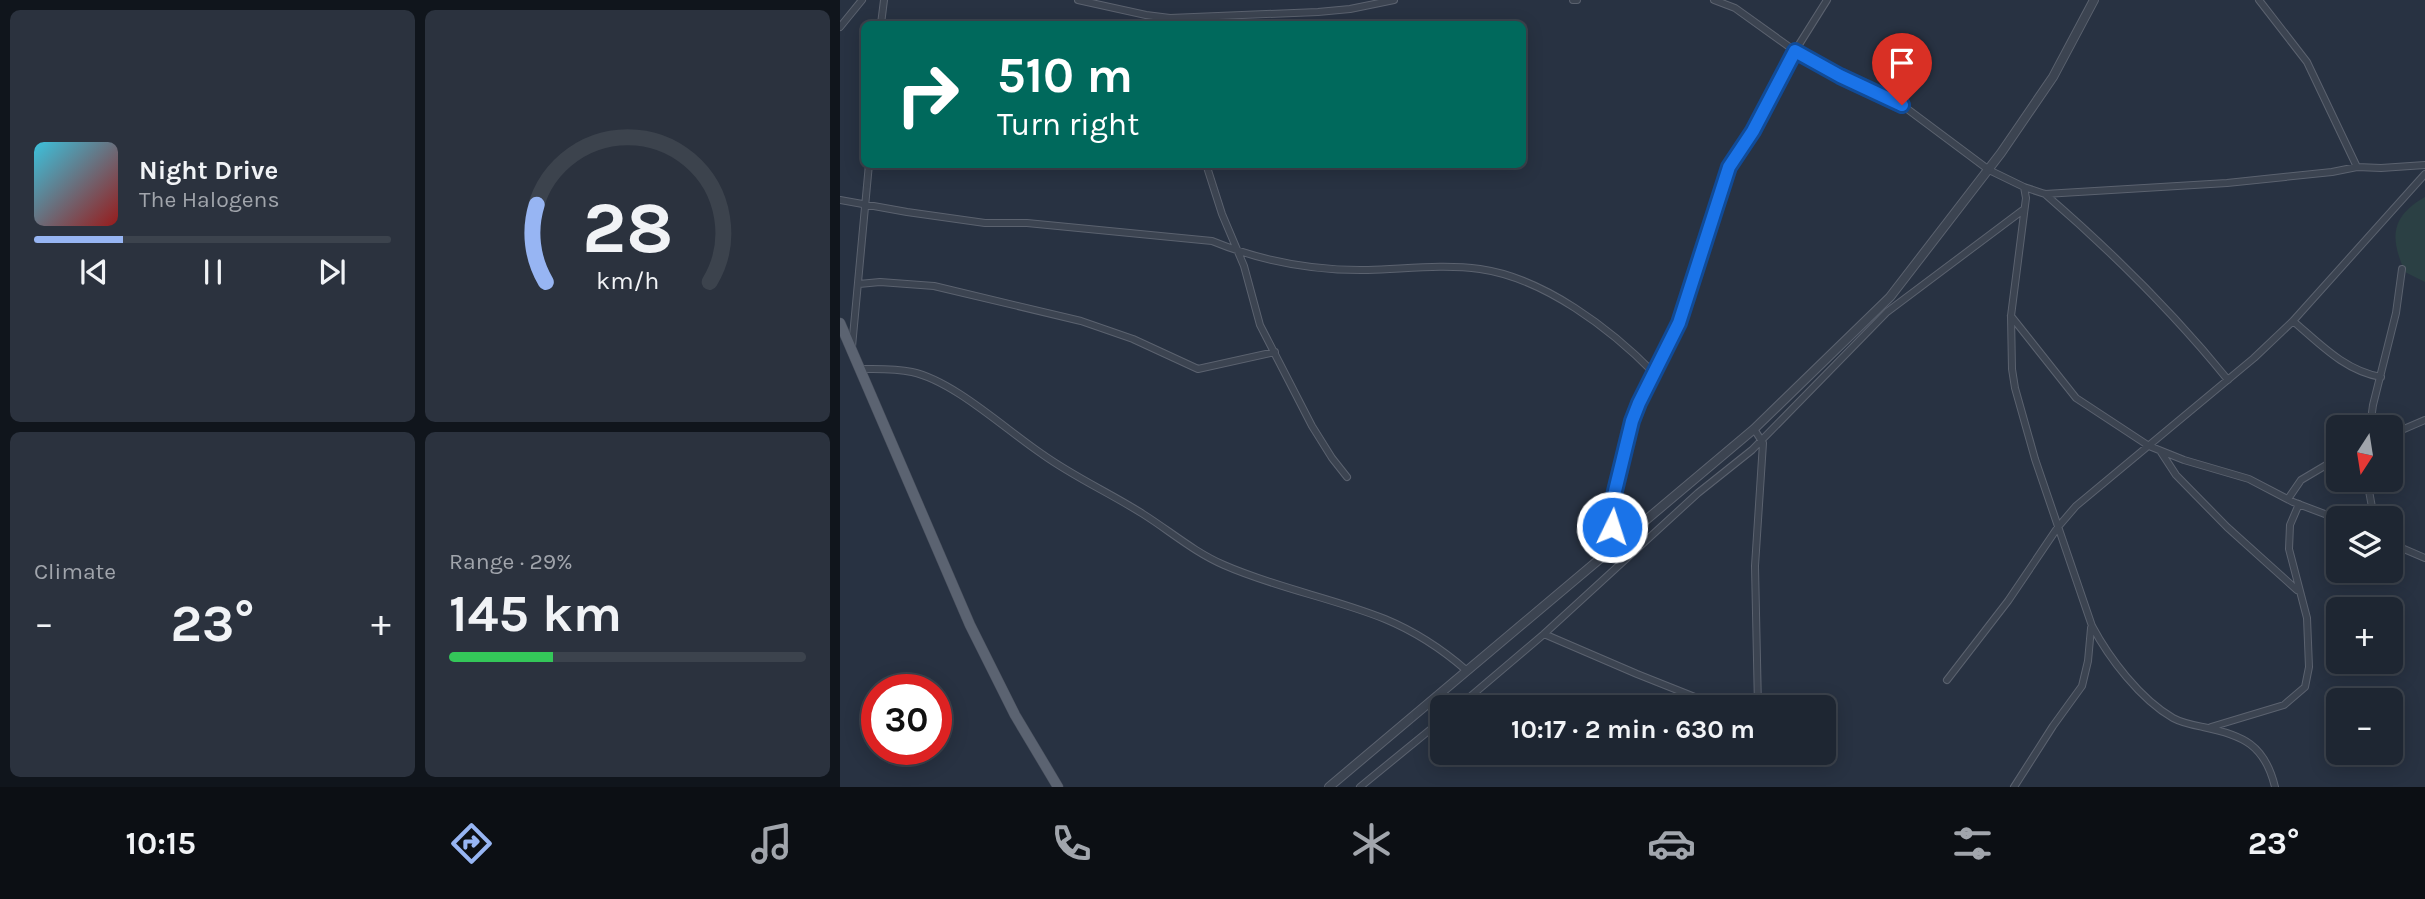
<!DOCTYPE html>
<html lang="en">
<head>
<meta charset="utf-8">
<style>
  :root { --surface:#1e2632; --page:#2b323e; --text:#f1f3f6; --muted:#a1a5ac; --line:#3c434d; --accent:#97b5f3 }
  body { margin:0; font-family:Karla,sans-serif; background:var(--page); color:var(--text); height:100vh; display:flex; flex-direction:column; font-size:26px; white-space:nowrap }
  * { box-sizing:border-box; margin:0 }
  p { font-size:23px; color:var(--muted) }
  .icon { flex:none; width:38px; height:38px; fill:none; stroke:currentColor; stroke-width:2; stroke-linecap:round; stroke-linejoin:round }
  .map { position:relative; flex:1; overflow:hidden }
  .side { display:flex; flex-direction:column; gap:10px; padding:10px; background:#10151c; width:840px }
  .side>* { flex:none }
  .top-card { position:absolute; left:21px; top:21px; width:665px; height:147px; border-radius:10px; box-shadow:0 4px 18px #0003,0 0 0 2px var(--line); background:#00695c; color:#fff; overflow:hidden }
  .needle { width:46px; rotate:192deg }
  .tools { position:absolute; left:1486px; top:415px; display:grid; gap:14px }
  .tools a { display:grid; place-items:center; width:77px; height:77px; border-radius:10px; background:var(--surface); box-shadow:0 4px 18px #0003,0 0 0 2px var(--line); font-size:35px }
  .speed { position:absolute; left:21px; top:674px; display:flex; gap:14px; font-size:35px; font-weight:700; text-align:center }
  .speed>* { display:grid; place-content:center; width:91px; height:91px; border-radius:50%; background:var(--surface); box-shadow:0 4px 18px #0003,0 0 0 2px var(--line); line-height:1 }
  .speed .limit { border:10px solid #d22; background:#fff; color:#111 }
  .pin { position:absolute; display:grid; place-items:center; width:60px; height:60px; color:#fff; margin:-72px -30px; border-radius:50% 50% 50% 0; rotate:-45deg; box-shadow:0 0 7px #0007 }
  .pin .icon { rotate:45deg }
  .me { position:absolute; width:77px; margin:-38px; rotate:4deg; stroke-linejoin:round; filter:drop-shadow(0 0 5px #0008) }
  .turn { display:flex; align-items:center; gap:24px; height:147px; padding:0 21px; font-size:32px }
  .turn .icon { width:91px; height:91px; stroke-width:2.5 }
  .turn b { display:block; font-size:49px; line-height:60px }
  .big { font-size:52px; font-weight:700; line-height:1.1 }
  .side .tile { flex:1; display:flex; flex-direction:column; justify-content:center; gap:10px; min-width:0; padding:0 24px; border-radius:10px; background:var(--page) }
  .side .dial { align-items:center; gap:0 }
  .dial svg { height:182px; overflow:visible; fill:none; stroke:var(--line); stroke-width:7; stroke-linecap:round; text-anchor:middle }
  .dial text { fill:var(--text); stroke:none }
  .song { display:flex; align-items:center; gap:21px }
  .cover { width:84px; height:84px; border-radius:10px; background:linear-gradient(135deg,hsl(190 70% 55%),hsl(0 70% 35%)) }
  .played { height:7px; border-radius:4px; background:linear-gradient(90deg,var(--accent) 25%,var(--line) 25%) }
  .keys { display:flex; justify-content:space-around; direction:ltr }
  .heat { display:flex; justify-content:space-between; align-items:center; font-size:38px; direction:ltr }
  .charge { height:10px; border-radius:5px; background:linear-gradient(90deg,#34c759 29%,var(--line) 0) }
  .side .tiles { flex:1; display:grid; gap:10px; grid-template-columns:repeat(2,1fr) }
  .trip { position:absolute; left:590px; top:695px; width:406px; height:70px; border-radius:10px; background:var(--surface); box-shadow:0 4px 18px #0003,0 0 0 2px var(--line); font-weight:700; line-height:70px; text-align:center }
  .tab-bar { display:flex; height:112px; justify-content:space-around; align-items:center; background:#0c0f14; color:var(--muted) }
  .tab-bar .icon { width:49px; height:49px }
  .tab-bar .active { color:var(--accent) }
  .tab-bar b { font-size:32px; color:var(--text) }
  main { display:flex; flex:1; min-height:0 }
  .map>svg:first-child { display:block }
  .green { fill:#2b4044 }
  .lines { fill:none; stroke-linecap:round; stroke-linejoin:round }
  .minor-casing { stroke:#5b626f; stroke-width:8 }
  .tertiary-casing { stroke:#5b626f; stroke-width:10 }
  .primary-casing { stroke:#464d5b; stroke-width:11 }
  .minor { stroke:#3c4451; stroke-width:6 }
  .tertiary { stroke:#3c4451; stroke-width:8 }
  .primary { stroke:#5b6371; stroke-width:10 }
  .route-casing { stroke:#114b97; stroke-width:18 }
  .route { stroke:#1a73e8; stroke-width:12 }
</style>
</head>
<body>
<main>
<section class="side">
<div class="tiles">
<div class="tile">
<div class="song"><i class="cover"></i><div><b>Night Drive</b><p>The Halogens</p></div></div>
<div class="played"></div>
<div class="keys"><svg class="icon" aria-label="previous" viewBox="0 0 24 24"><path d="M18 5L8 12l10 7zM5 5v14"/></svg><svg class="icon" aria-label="pause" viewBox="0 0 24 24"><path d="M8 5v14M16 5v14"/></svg><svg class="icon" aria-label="next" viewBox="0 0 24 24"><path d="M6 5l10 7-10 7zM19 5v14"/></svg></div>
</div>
<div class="tile dial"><svg viewBox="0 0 100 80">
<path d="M14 69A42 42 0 1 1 86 69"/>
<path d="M14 69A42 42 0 0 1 10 35" stroke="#97b5f3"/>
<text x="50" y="56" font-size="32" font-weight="700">28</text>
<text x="50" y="72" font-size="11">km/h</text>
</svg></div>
<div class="tile"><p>Climate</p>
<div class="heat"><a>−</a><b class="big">23°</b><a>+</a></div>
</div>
<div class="tile"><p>Range · 29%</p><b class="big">145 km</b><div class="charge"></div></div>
</div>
</section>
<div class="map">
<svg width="1585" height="787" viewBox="0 0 1585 787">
  <rect width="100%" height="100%" fill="#283242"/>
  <path class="green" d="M1585 197V282L1565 272C1550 238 1550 217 1585 197Z"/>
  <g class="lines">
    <defs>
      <path id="minor" d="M238 0 306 15 330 18 478 12 510 9 554 0
        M733 0H737
        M874 0 895 8 955 51 1000 76 1062 105 1149 170 1184 187 1205 194 1387 183 1492 172 1517 167 1541 168 1585 165
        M1419 0 1467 62 1517 167
        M41 24 44 0
        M0 27 22 0
        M366 164 382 214 404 266 420 325 472 426 492 458 507 477
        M1184 187 1186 198 1171 316 1172 369 1175 388 1195 459 1252 626C1269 658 1300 699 1333 718 1342 723 1353 725 1363 727 1403 735 1425 745 1435 787
        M1205 194C1271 251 1333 312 1388 380
        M0 200 67 212 145 223H187L372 241C421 261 475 271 528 270 565 269 603 264 640 269 704 278 771 329 815 374
        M19 284 40 282 94 286 241 321 293 339 358 369 435 352
        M1171 316 1236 398 1309 446 1344 460 1409 479 1453 502 1498 519
        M1453 321C1480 344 1505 371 1541 377
        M12 347 29 164
        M19 369C37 369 54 368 72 372 114 381 166 430 202 454 234 477 270 493 303 514 330 531 354 552 384 565 436 588 493 598 545 619 574 631 603 650 626 670
        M1530 427 1533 405 1556 313 1562 269
        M914 429 923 443 915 566 918 707
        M1550 435 1585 420
        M1321 452 1336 475 1387 527 1457 590
        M1527 480 1534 518
        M1448 499 1461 480 1498 458
        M779 542 772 527 771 512 792 421 799 403 839 323 889 167 913 131 955 51 987 0
        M1550 543 1585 558
        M704 634 797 674 880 707
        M1107 680 1168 601 1218 527 1236 506 1414 358 1453 321 1585 174
        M618 707 704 634 858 493 912 450 1047 312 1183 210
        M1371 727 1444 705 1465 687 1469 667 1467 618 1449 549 1450 525 1459 504
        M520 787 602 720
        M1174 787 1213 726 1242 686 1248 661 1251 628"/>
      <path id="tertiary" d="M489 787 914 429 1050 297 1161 153 1213 77 1254 0"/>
      <path id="primary" d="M0 323 130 625 175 715 218 787"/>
    </defs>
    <use href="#minor" class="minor-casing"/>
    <use href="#tertiary" class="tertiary-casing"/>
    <use href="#primary" class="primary-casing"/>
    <use href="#minor" class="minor"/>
    <use href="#tertiary" class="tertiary"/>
    <use href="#primary" class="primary"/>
  </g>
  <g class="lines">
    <defs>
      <path id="route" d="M772 527 771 512 775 491 792 421 799 403 839 323 889 167 913 131 955 51 1000 76 1062 105"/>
    </defs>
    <use href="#route" class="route-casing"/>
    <use href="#route" class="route"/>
  </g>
</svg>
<div class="tools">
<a><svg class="needle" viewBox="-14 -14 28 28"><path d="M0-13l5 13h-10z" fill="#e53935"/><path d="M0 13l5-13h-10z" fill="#a1a5ac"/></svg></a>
<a><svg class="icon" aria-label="layers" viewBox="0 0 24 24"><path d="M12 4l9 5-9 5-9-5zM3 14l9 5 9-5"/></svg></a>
<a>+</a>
<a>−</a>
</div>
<div class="speed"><div class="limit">30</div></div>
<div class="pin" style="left:1062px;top:105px;background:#d93025"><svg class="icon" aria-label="arrive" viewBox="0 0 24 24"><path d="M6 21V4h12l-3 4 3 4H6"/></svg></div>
<svg class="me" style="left:772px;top:527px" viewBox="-20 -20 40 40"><circle r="17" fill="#1a73e8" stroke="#fff" stroke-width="3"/><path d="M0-11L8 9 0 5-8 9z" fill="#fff"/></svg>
<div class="trip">10:17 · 2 min · 630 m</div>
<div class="top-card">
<div class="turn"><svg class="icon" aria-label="right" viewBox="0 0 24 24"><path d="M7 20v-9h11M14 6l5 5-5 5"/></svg><div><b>510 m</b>Turn right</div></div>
</div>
</div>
</main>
<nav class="tab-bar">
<b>10:15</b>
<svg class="icon active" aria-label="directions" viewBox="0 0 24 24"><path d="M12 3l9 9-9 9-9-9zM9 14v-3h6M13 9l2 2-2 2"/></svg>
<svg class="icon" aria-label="music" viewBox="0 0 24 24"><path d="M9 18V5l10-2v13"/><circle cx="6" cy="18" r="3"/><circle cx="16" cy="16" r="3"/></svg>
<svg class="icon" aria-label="phone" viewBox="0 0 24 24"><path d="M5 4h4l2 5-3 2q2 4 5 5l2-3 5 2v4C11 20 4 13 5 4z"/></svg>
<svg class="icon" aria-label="climate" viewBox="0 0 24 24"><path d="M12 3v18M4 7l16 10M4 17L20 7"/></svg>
<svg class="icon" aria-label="car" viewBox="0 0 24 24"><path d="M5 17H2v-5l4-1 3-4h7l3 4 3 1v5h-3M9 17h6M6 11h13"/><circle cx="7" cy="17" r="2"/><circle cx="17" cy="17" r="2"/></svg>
<svg class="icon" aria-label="filters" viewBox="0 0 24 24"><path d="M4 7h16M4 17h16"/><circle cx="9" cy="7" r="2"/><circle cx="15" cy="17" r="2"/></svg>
<b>23°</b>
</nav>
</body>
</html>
